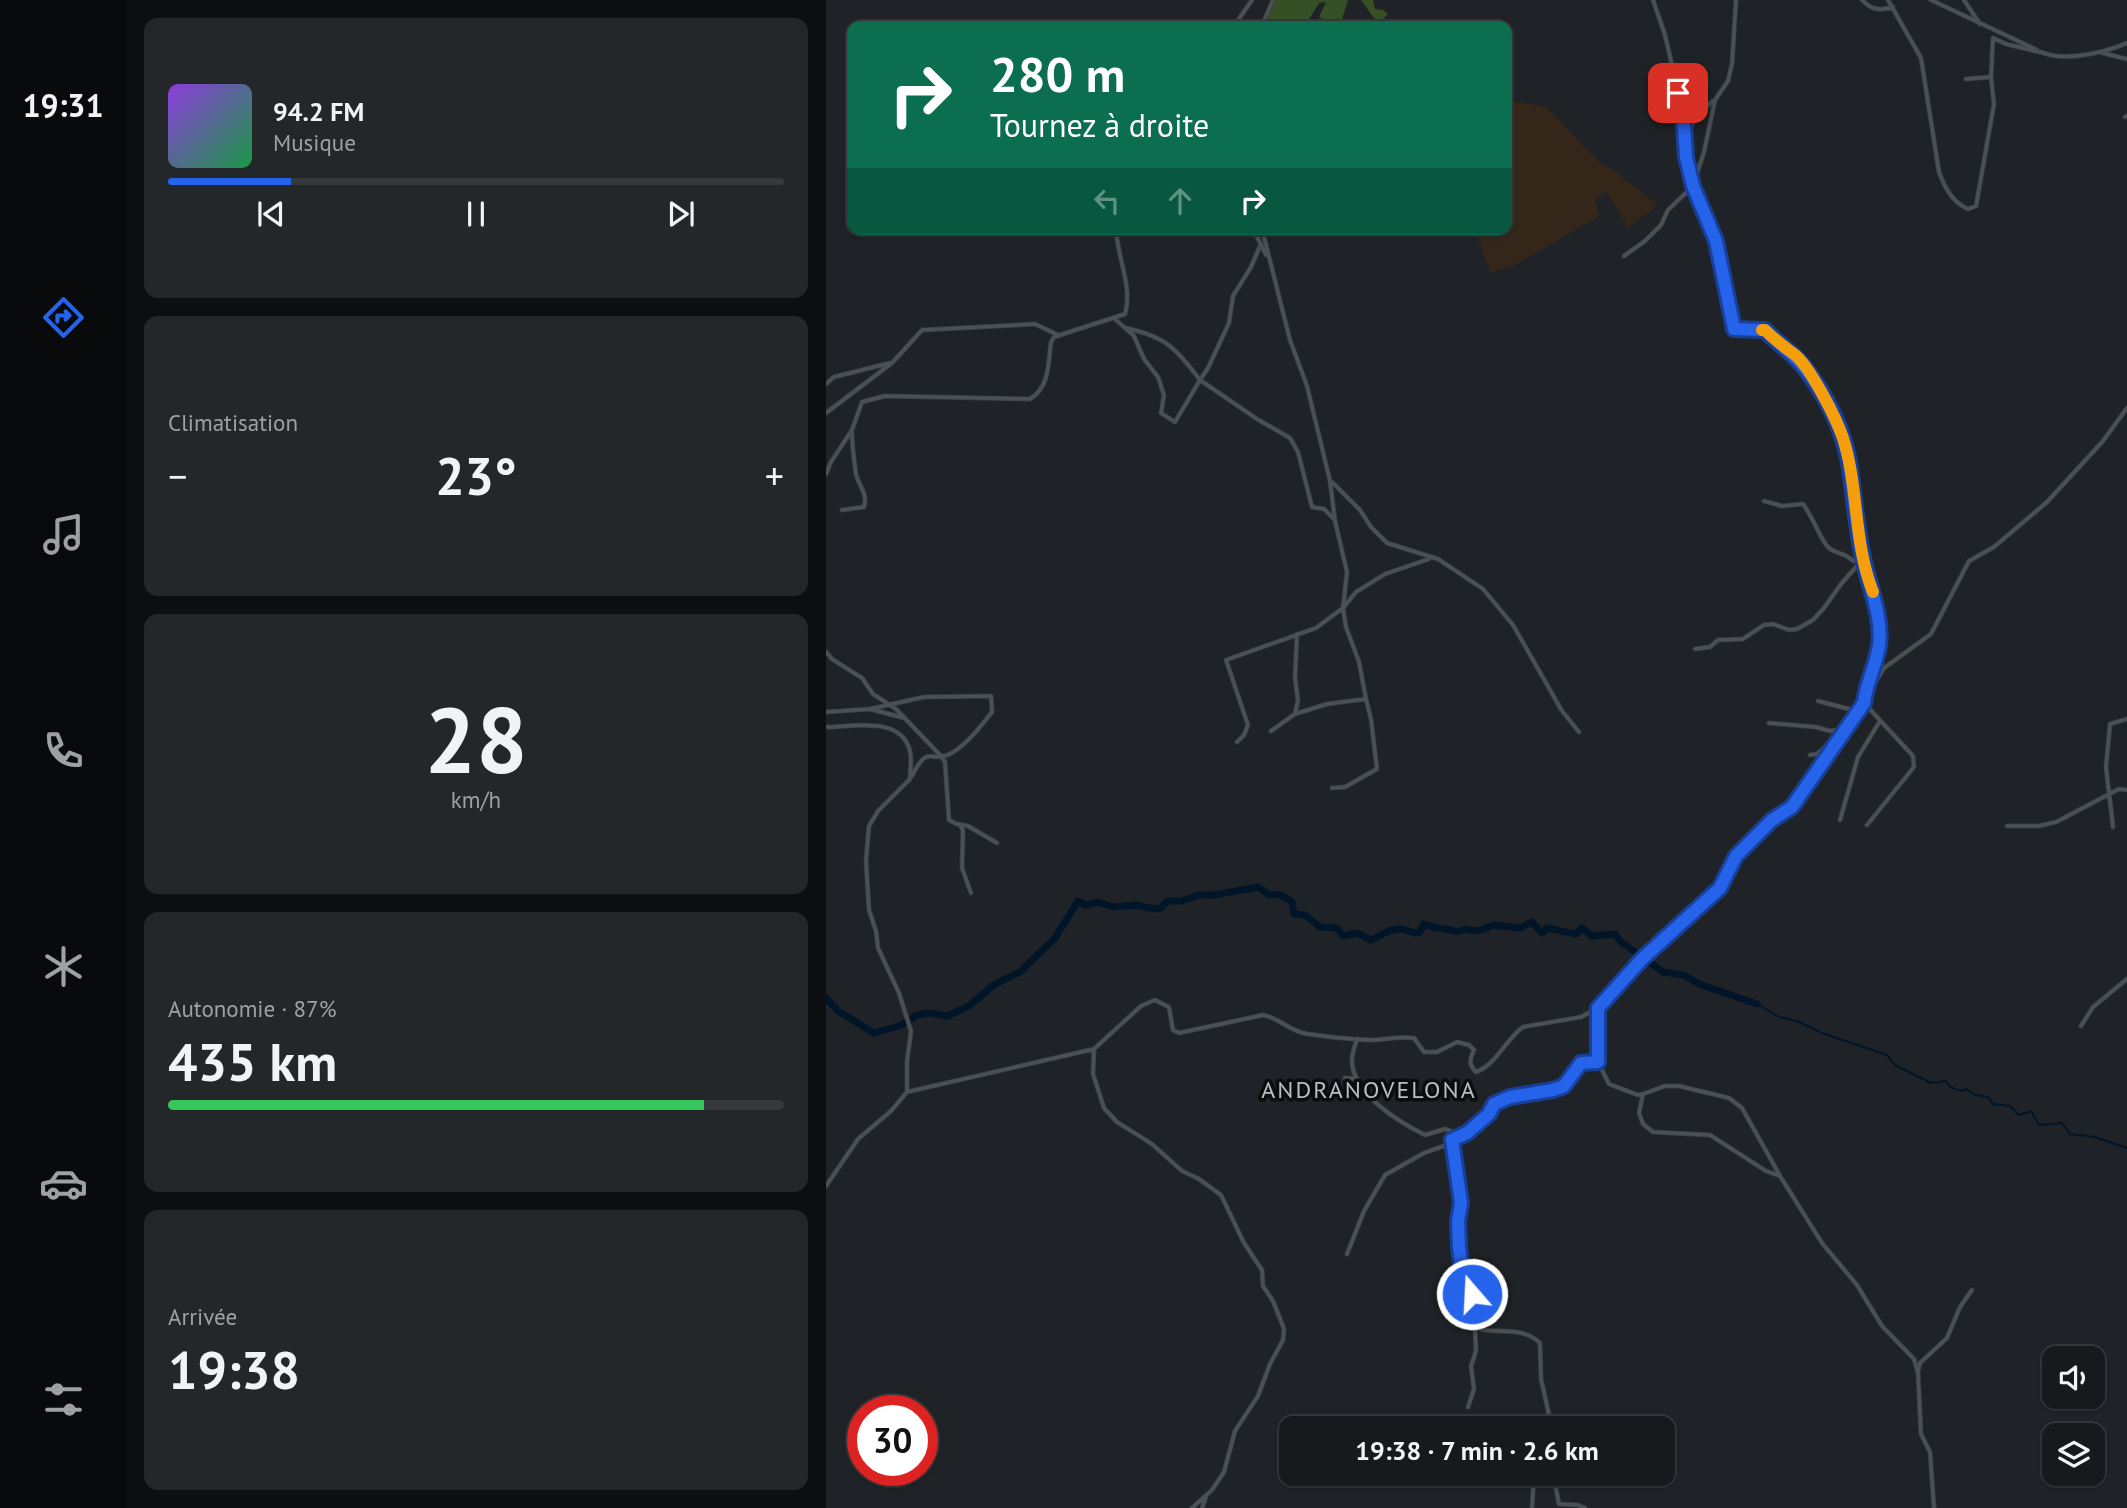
<!DOCTYPE html>
<html lang="fr">
<head>
<meta charset="utf-8">
<style>
  :root { --surface:#171a1d; --page:#24272a; --text:#f1f3f6; --muted:#9ea1a4; --line:#36383b; --accent:#2563eb }
  body { margin:0; font-family:"PT Sans",sans-serif; background:var(--page); color:var(--text); height:100vh; display:flex; flex-direction:column; font-size:26px; white-space:nowrap }
  * { box-sizing:border-box; margin:0 }
  p { font-size:23px; color:var(--muted) }
  .icon { flex:none; width:38px; height:38px; fill:none; stroke:currentColor; stroke-width:2; stroke-linecap:round; stroke-linejoin:round }
  .map { position:relative; flex:1; overflow:hidden }
  .panel { display:flex; flex-direction:column; gap:18px; padding:18px; background:#0d0e10; width:700px }
  .panel>* { flex:none }
  .guide { position:absolute; left:21px; top:21px; width:665px; height:214px; border-radius:14px; box-shadow:0 2px 5px #0004,0 0 0 2px var(--line); background:#0b6e4f; color:#fff; overflow:hidden }
  .controls { position:absolute; left:1216px; top:1346px; display:grid; gap:14px }
  .controls a { display:grid; place-items:center; width:63px; height:63px; border-radius:14px; background:var(--surface); box-shadow:0 2px 5px #0004,0 0 0 2px var(--line); font-size:35px }
  .speed { position:absolute; left:21px; top:1395px; display:flex; gap:14px; font-size:35px; font-weight:700; text-align:center }
  .speed>* { display:grid; place-content:center; width:91px; height:91px; border-radius:50%; background:var(--surface); box-shadow:0 2px 5px #0004,0 0 0 2px var(--line); line-height:1 }
  .speed .limit { border:10px solid #d22; background:#fff; color:#111 }
  .pin { position:absolute; display:grid; place-items:center; width:60px; height:60px; color:#fff; margin:-30px; border-radius:14px; box-shadow:0 4px 10px #0006 }
  .me { position:absolute; width:77px; margin:-38px; rotate:341deg; stroke-linejoin:round; filter:drop-shadow(0 0 5px #0008) }
  .turn { display:flex; align-items:center; gap:24px; height:147px; padding:0 28px; font-size:32px }
  .turn .icon { width:91px; height:91px; stroke-width:2.5 }
  .turn b { display:block; font-size:49px; line-height:60px }
  .lanes { display:flex; align-items:center; height:66px; padding:0 28px; background:#0003; justify-content:center; gap:35px; direction:ltr }
  .lanes .off { opacity:.35 }
  .big { font-size:52px; font-weight:800; line-height:1.1 }
  .panel .widget { flex:1; display:flex; flex-direction:column; justify-content:center; gap:10px; min-width:0; padding:0 24px; border-radius:14px; background:var(--page) }
  .panel .dial { align-items:center; gap:0 }
  .dial b { font-size:91px; line-height:1 }
  .song { display:flex; align-items:center; gap:21px }
  .cover { width:84px; height:84px; border-radius:10px; background:linear-gradient(135deg,hsl(270 70% 55%),hsl(140 70% 35%)) }
  .played { height:7px; border-radius:4px; background:linear-gradient(90deg,var(--accent) 20%,var(--line) 20%) }
  .keys { display:flex; justify-content:space-around; direction:ltr }
  .heat { display:flex; justify-content:space-between; align-items:center; font-size:38px; direction:ltr }
  .charge { height:10px; border-radius:5px; background:linear-gradient(90deg,#34c759 87%,var(--line) 0) }
  .trip { position:absolute; left:453px; top:1416px; width:396px; height:70px; border-radius:14px; background:var(--surface); box-shadow:0 2px 5px #0004,0 0 0 2px var(--line); font-weight:800; line-height:70px; text-align:center }
  main { display:flex; flex:1; min-height:0 }
  .tabs { display:flex; flex-direction:column; width:126px; justify-content:space-around; align-items:center; background:#090a0c; color:var(--muted) }
  .tabs .icon { width:49px; height:49px }
  .tabs .current { color:var(--accent) }
  .tabs b { font-size:32px; color:var(--text) }
  .map>svg:first-child { display:block }
  .industrial { fill:#342719 }
  .green { fill:#345024 }
  .lines { fill:none; stroke-linecap:round; stroke-linejoin:round }
  .stream { stroke:#011529; stroke-width:2 }
  .river { stroke:#011529; stroke-width:7 }
  .minor-casing { stroke:#3a3e41; stroke-width:5 }
  .minor { stroke:#4b5054; stroke-width:3.5 }
  .route-casing { stroke:#184099; stroke-width:18 }
  .route { stroke:#2563eb; stroke-width:12 }
  .slow { stroke:#f59e0b; stroke-width:12 }
  .labels { text-anchor:middle; dominant-baseline:central; stroke-width:7; stroke-linejoin:round; paint-order:stroke }
  .quarter-label { font-size:24px; letter-spacing:2px; fill:#babfc5; stroke:#0a0c0e }
</style>
</head>
<body>
<main>
<nav class="tabs">
<b>19:31</b>
<svg class="icon current" aria-label="directions" viewBox="0 0 24 24"><path d="M12 3l9 9-9 9-9-9zM9 14v-3h6M13 9l2 2-2 2"/></svg>
<svg class="icon" aria-label="music" viewBox="0 0 24 24"><path d="M9 18V5l10-2v13"/><circle cx="6" cy="18" r="3"/><circle cx="16" cy="16" r="3"/></svg>
<svg class="icon" aria-label="phone" viewBox="0 0 24 24"><path d="M5 4h4l2 5-3 2q2 4 5 5l2-3 5 2v4C11 20 4 13 5 4z"/></svg>
<svg class="icon" aria-label="climate" viewBox="0 0 24 24"><path d="M12 3v18M4 7l16 10M4 17L20 7"/></svg>
<svg class="icon" aria-label="car" viewBox="0 0 24 24"><path d="M5 17H2v-5l4-1 3-4h7l3 4 3 1v5h-3M9 17h6M6 11h13"/><circle cx="7" cy="17" r="2"/><circle cx="17" cy="17" r="2"/></svg>
<svg class="icon" aria-label="filters" viewBox="0 0 24 24"><path d="M4 7h16M4 17h16"/><circle cx="9" cy="7" r="2"/><circle cx="15" cy="17" r="2"/></svg>
</nav>
<section class="panel">
<div class="widget">
<div class="song"><i class="cover"></i><div><b>94.2 FM</b><p>Musique</p></div></div>
<div class="played"></div>
<div class="keys"><svg class="icon" aria-label="previous" viewBox="0 0 24 24"><path d="M18 5L8 12l10 7zM5 5v14"/></svg><svg class="icon" aria-label="pause" viewBox="0 0 24 24"><path d="M8 5v14M16 5v14"/></svg><svg class="icon" aria-label="next" viewBox="0 0 24 24"><path d="M6 5l10 7-10 7zM19 5v14"/></svg></div>
</div>
<div class="widget"><p>Climatisation</p>
<div class="heat"><a>−</a><b class="big">23°</b><a>+</a></div>
</div>
<div class="widget dial"><b>28</b><p>km/h</p></div>
<div class="widget"><p>Autonomie · 87%</p><b class="big">435 km</b><div class="charge"></div></div>
<div class="widget"><p>Arrivée</p><b class="big">19:38</b></div>
</section>
<div class="map">
<svg width="1301" height="1508" viewBox="0 0 1301 1508">
  <rect width="100%" height="100%" fill="#1f2327"/>
  <path class="industrial" d="M681 100 720 107 777 165 786 169 832 205 802 228 780 191 769 200 773 216 691 264 665 273 648 229H681Z"/>
  <path class="green" d="M448 0H522L516 19 505 23 493 17 500 2 493 3 479 26H437Z
    M535 0H547L549 9 557 10 562 14 554 22 547 17Z"/>
  <g class="lines">
    <path class="stream" d="M931 1004 953 1017 971 1021 996 1033 1061 1055 1069 1065 1105 1083 1120 1081 1124 1087 1135 1091 1140 1089 1149 1095 1162 1097 1167 1104 1184 1106 1193 1115 1205 1111 1213 1125 1236 1123 1244 1134 1269 1137 1301 1148"/>
    <path class="river" d="M0 998 12 1011 48 1033 76 1025 91 1015 103 1013 121 1016 143 1006 169 984 194 972 229 938 252 901 259 905 272 902 287 907 310 905 329 909 335 908 342 901H355L373 895H388L432 887 443 895C453 893 458 896 466 902L468 914 479 915 494 927 511 928 517 936 531 933 545 940C554 936 564 928 575 929 583 930 585 934 593 933L598 924C613 931 617 926 631 932L640 929 648 931 655 930 668 925 694 928 706 922 716 933 721 928 750 934 756 928 766 936 789 934 794 941 837 972 858 975 873 984 931 1004"/>
    <defs>
      <path id="minor" d="M910 0 906 64 902 81 889 100 878 152 867 186 890 241 908 329 939 330 960 350 968 354 984 375 1003 406 1017 437 1023 463 1032 535 1053 620 1054 645 1038 696
        M1036 0C1046 10 1052 11 1067 7
        M1062 0 1095 58 1113 172C1119 188 1126 202 1142 209L1150 206 1168 104 1165 77 1167 38 1180 44 1218 53
        M1105 0 1211 50
        M1138 0 1154 24
        M408 26 426 0
        M436 26 447 0
        M1273 52 1301 59
        M1218 53C1241 62 1279 52 1301 43
        M1140 79 1165 77
        M1299 117 1301 116
        M859 136C868 122 874 109 889 100
        M427 229 440 255
        M436 229 464 340 481 386 504 481 509 521 521 572 517 608 520 627 533 662 540 699
        M798 256 819 241 835 225 842 210 867 186 860 157 857 112 839 35 827 0
        M289 319 308 336 318 359 332 377 338 395 335 413 349 422 374 380 431 419 464 438 472 452 486 507 498 509 508 519
        M300 328C340 337 350 348 374 380L382 368 403 323 407 296 425 267 434 246
        M0 384 8 377 64 363
        M0 413 66 363 96 330 209 324 232 335
        M0 474 5 462 26 430 36 402 59 396 204 399C224 387 222 363 225 342L228 337 299 314C307 287 291 257 290 229
        M506 482 534 510 545 527 561 543 612 559 657 589 687 625 736 711 753 732
        M938 501 956 506 977 504C986 515 996 543 1003 548 1010 554 1020 553 1027 561L1037 559
        M16 510 38 507C42 493 33 487 30 474 28 460 26 447 26 433
        M869 649 884 647 892 640 917 639 938 625 947 624 963 630 971 629 987 620 998 608 1015 584 1037 559
        M0 652 6 659 36 678 47 694 70 709 115 756 119 762 123 820 131 824 142 826 171 843
        M992 701 1023 709 1026 712
        M1039 704 1087 756 1088 767 1041 825
        M44 709 78 718
        M0 712 44 709 98 697 165 696 166 712C155 726 142 743 126 753 104 765 103 742 86 776
        M469 714 501 704 540 699 545 719 551 769 519 787 506 788
        M943 723 990 727 1004 731 1011 730
        M0 727C26 727 75 715 84 751 86 759 84 770 84 779L52 811 43 826 40 861 43 910 50 931 52 948 73 993 85 1031 81 1062V1092
        M445 731 469 714 472 700 469 678 471 634
        M411 742 418 735 422 725 400 660 490 628 517 608 530 592 559 574 603 559
        M984 755 991 754 998 748 1033 704 1038 703
        M1014 820 1032 757 1054 721
        M134 824 137 831 136 868 145 893
        M1181 826H1213L1230 822 1293 789 1301 790
        M1287 827 1280 767 1284 724 1301 719
        M772 1008V1062L783 1084 812 1095 817 1094 813 1113 817 1124 827 1132 884 1135 940 1171 954 1176 996 1243 1031 1285 1056 1326 1088 1359 1092 1373 1095 1434 1104 1452 1108 1508
        M1255 1026 1267 1007 1301 979
        M531 1039C529 1046 526 1053 526 1060 526 1094 573 1122 599 1135L619 1129 625 1131 635 1203 632 1221 633 1247 635 1263 646 1294 648 1325C659 1338 692 1322 714 1343L715 1379 726 1428
        M268 1049 267 1074 278 1108 291 1122 326 1144 356 1171 373 1179 395 1195 418 1243 436 1270 437 1286 447 1301 458 1329 457 1340 444 1364 432 1396 409 1431 398 1472 386 1490 366 1508
        M519 1078 531 1079
        M817 1094 839 1086H853L903 1098 916 1108 953 1174
        M626 1140 641 1133 663 1114 668 1104 684 1097 727 1090 738 1086 755 1063 772 1062
        M0 1186 32 1139 65 1111 81 1092 268 1049 315 1006 329 1000 343 1007 347 1030 353 1033 437 1015C454 1018 464 1032 482 1034 502 1037 523 1039 543 1040 559 1040 572 1036 588 1038L598 1052H611L631 1042 643 1045 648 1050C644 1059 642 1064 650 1072 670 1065 680 1039 697 1027L755 1017 772 1008 816 959 894 888 910 856 946 820 966 807 1016 737 1058 668 1105 634 1143 561 1168 547 1221 502 1277 441 1301 408
        M521 1254 538 1211 559 1175 598 1153 626 1143
        M1092 1371 1094 1363 1121 1338 1134 1307 1146 1290
        M642 1407 648 1389 645 1366 650 1351 649 1328
        M708 1428 725 1420
        M732 1474 730 1489 733 1504 752 1505 759 1508
        M376 1508 380 1497
        M706 1508 708 1474"/>
    </defs>
    <use href="#minor" class="minor-casing"/>
    <use href="#minor" class="minor"/>
  </g>
  <g class="lines">
    <defs>
      <path id="route" d="M646 1294 635 1263 633 1247 632 1221 635 1203 626 1140 641 1133 663 1114 668 1104 684 1097 727 1090 738 1086 755 1063 772 1062V1008L816 959 894 888 910 856 946 820 966 807 1038 703C1040 683 1050 666 1053 646 1057 616 1043 587 1037 558 1030 526 1028 494 1023 462 1017 431 1002 400 984 375 972 356 954 346 939 330L908 329 890 241 867 186 860 157 857 112 852 93"/>
    </defs>
    <use href="#route" class="route-casing"/>
    <use href="#route" class="route"/>
    <path class="slow" d="M936 330H939C950 341 956 345 968 354 984 366 1010 418 1017 438 1033 488 1027 542 1047 592"/>
  </g>
  <g class="labels">
    <g class="quarter-label">
      <text x="543" y="1089">ANDRANOVELONA</text>
    </g>
  </g>
</svg>
<div class="controls">
<a><svg class="icon" aria-label="sound" viewBox="0 0 24 24"><path d="M4 9h4l5-4v14l-5-4H4zM17 9q2 3 0 6"/></svg></a>
<a><svg class="icon" aria-label="layers" viewBox="0 0 24 24"><path d="M12 4l9 5-9 5-9-5zM3 14l9 5 9-5"/></svg></a>
</div>
<div class="speed"><div class="limit">30</div></div>
<div class="pin" style="left:852px;top:93px;background:#d93025"><svg class="icon" aria-label="arrive" viewBox="0 0 24 24"><path d="M6 21V4h12l-3 4 3 4H6"/></svg></div>
<svg class="me" style="left:646px;top:1294px" viewBox="-20 -20 40 40"><circle r="17" fill="#2563eb" stroke="#fff" stroke-width="3"/><path d="M0-11L8 9 0 5-8 9z" fill="#fff"/></svg>
<div class="trip">19:38 · 7 min · 2.6 km</div>
<div class="guide">
<div class="turn"><svg class="icon" aria-label="right" viewBox="0 0 24 24"><path d="M7 20v-9h11M14 6l5 5-5 5"/></svg><div><b>280 m</b>Tournez à droite</div></div>
<div class="lanes"><svg class="icon off" aria-label="left" viewBox="0 0 24 24"><path d="M17 20v-9H6M10 6l-5 5 5 5"/></svg><svg class="icon off" aria-label="ahead" viewBox="0 0 24 24"><path d="M12 20V5M6 11l6-6 6 6"/></svg><svg class="icon" aria-label="right" viewBox="0 0 24 24"><path d="M7 20v-9h11M14 6l5 5-5 5"/></svg></div>
</div>
</div>
</main>
</body>
</html>
